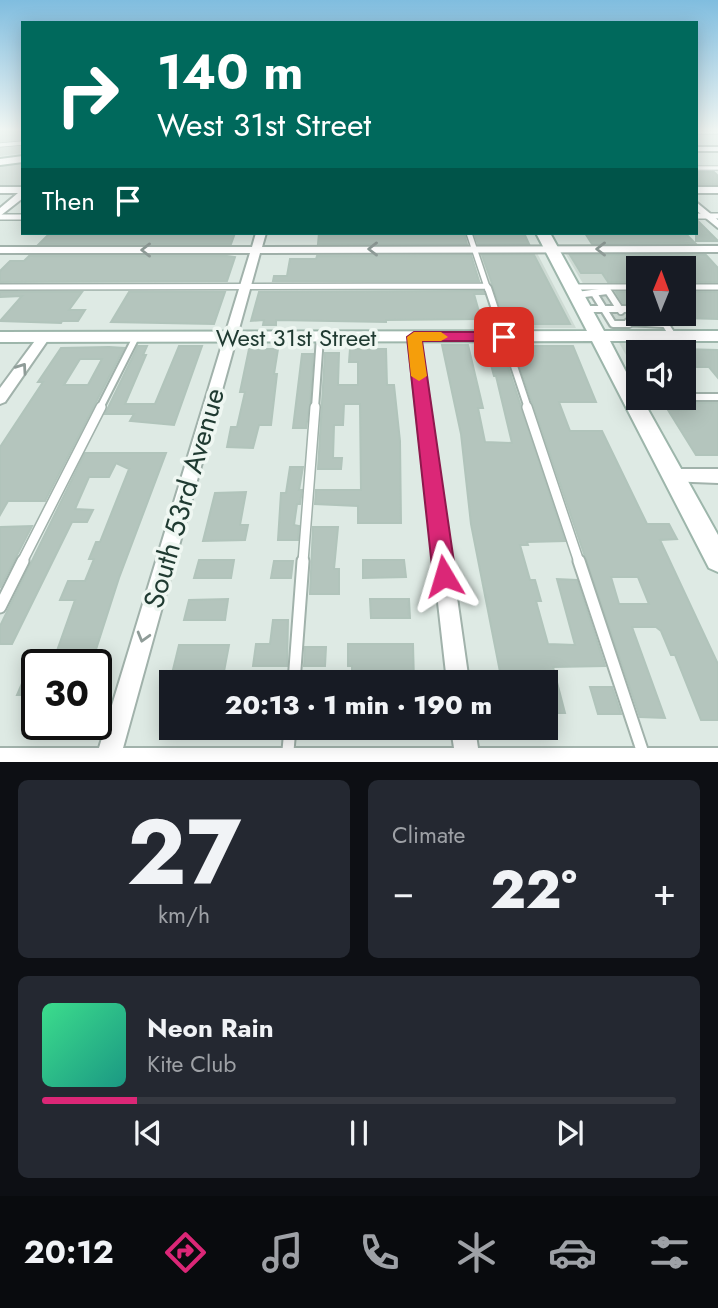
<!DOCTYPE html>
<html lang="en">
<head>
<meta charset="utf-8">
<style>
  :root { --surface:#171b24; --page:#242831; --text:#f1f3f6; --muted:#9ea1a6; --line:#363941; --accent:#db2777 }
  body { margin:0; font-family:Jost,sans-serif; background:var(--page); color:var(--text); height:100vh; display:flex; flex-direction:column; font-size:26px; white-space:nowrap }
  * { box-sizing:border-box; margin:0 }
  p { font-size:23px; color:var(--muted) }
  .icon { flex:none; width:38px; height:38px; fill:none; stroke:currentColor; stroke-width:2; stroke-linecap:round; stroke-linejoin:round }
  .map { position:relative; height:762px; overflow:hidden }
  .side { display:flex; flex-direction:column; gap:18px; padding:18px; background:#0d0f14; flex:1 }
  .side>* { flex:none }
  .banner { position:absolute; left:21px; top:21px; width:677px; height:214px; border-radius:0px; box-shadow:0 4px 18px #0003; background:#00695c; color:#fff; overflow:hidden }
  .needle { width:46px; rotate:1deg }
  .buttons { position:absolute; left:626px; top:256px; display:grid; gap:14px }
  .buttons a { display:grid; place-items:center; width:70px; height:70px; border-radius:0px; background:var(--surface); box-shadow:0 4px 18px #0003; font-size:35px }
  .speed { position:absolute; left:21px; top:649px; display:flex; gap:14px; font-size:35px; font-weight:700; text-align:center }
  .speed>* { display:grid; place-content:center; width:91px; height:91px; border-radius:50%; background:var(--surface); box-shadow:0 4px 18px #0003; line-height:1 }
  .speed .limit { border:4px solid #111; border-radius:10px; background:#fff; color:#111 }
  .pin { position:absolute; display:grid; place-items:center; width:60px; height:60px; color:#fff; margin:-30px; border-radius:14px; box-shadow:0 4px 10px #0006 }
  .me { position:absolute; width:77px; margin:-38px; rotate:353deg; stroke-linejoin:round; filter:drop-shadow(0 0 5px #0008) }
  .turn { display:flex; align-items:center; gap:24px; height:147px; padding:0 21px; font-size:32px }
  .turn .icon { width:91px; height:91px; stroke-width:2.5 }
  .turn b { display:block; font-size:49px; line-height:60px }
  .then { display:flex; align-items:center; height:66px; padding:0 21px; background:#0003; gap:14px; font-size:26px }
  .big { font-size:52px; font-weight:800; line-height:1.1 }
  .side .widget { flex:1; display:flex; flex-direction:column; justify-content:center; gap:10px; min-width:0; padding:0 24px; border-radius:10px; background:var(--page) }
  .side .dial { align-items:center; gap:0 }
  .dial b { font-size:91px; line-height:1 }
  .song { display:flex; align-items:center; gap:21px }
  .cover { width:84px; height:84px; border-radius:10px; background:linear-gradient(135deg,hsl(150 70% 55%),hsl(170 70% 35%)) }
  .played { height:7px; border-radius:4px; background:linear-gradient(90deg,var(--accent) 15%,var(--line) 15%) }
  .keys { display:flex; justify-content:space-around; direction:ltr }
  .heat { display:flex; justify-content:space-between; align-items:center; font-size:38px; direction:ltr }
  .side .tiles { flex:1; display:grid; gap:18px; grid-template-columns:1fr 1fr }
  .widget:last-child { grid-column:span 2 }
  .trip { position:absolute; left:159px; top:670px; width:399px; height:70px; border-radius:0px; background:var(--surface); box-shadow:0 4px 18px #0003; font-weight:800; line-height:70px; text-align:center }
  .tabs { display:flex; height:112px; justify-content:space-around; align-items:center; background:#090b0e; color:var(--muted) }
  .tabs .icon { width:49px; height:49px }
  .tabs .selected { color:var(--accent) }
  .tabs b { font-size:32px; color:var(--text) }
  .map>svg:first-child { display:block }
  .built { fill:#cddad3 }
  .building { fill:#b4c5bd; stroke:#b1c4bb; stroke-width:2; fill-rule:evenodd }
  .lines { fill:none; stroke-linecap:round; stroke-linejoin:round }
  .lane-far4-casing { stroke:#a1b2ab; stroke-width:5 }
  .lane-far3-casing { stroke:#a1b2ab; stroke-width:8 }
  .lane-far2-casing { stroke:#a1b2ab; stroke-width:10 }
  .lane-far1-casing { stroke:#a1b2ab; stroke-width:12 }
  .lane-casing { stroke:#a1b2ab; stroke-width:15 }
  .street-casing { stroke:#a1b2ab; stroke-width:4 }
  .secondary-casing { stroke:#9db6ab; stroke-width:4 }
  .lane-far4 { stroke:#fff; stroke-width:3.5 }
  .lane-far3 { stroke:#fff; stroke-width:5 }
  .lane-far2 { stroke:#fff; stroke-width:6 }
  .lane-far1 { stroke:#fff; stroke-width:9 }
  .lane { stroke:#fff; stroke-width:11 }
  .street { fill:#fff; fill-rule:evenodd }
  .secondary { fill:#fff; fill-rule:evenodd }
  .oneway { stroke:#8f9c98 }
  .route { fill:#db2777; stroke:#8e194d; stroke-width:2 }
  .slow { fill:#f59e0b }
  .labels { text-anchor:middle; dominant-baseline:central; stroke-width:7; stroke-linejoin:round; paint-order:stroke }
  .street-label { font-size:24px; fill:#1f3a31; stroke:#eff7f2 }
  .near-street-label { font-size:28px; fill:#1f3a31; stroke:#eff7f2 }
</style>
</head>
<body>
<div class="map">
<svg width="718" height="762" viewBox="0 0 718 762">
  <rect width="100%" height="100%" fill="#deeae4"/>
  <path class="built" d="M0 129H23V153L0 156Z
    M23 161V188L0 189V164Z
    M475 251H536L576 328H501Z
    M564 251H587L611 287H639V313H661L672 328H609Z
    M618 341H660L668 352H639V378Z"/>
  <path class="building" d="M696 172H714L718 176V184H696Z
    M696 221H698L718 241H696Z
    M50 233H235L231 244H39Z
    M319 233H464L467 244H318Z
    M474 233H524L529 244H478Z
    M585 233H685L695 243 592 244Z
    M471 255 479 281H273L274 276H287L290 259H316L317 256Z
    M482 255H534L570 324H532L526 308 500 306Z
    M570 255H706L718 268V282H684V268H632L639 276V282H608L602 273H581Z
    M29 256H227L235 257 227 281 0 282V271L10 261H24Z
    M483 291 484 294H474L481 319 386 320V322L276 320V325H263L264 320 251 321 259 292Z
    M0 292H82L69 310H85L78 321H62L61 323 0 321 22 296 0 297Z
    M129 292H225L214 324 111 322Z
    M616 292H639V303L631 308 623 303Z
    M684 292H718V319L684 318Z
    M442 345H468L483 408H478L485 442 512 443 496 376H494L486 346H500L507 364 565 541 527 542 528 545H520L530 580H535L541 601H536L548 644 575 645 557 579 577 580 605 666 553 667 565 713H546V682H502L471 524 461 434Z
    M138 346H147L143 355H146L125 404H155L179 346H202L174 425 130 421 134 414H105Z
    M523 346H573L596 402H559L570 431H602L647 524H669L677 539 660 540 718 664V720H701L675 655H671L661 631 656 627H632L665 718 640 717 519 364H530ZM611 577H638L649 604H619Z
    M109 347 124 348 45 501H8L0 515V447L43 382H38L61 348ZM80 359H102L88 385H64Z
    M249 349H278L274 374H277L271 425H259L253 448 227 447 231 427H237L245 392H240Z
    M350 349H386L387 385H394L400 441 401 523H358V506L315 504 316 490H361L360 404H344L343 425H334L333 458H342L341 469H318L325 353H339L338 385H358V362H349Z
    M681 349 718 350V378L709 367H694Z
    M302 354H313L310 403 306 428H293Z
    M688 403H718V455H696L668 410H692Z
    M85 453H166L119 578 91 665H52L75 600H60L68 581H85L94 559H89L96 542H100L129 469 116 463 109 477H89L75 509 93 510 87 522H72L12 644H0V626Z
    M290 467H303L299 490H302L300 504H297L294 525 299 526 298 540H278L281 493H286Z
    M246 492 240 525H248L245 540 203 541 215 493Z
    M32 526 0 588V527Z
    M313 527H338L334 569H339V594H310Z
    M199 560H234L231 578H194Z
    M363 560H404L406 577 363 578Z
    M274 561H293L291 578H271Z
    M228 599 225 620H184L189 600Z
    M370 599H409L410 618H371Z
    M273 620H288L287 666H253L256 644H270Z
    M348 644H413L414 682H352V666H348Z
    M179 645H229L222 682H170Z
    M305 647H326L325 666H304Z
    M23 681H37V695H17Z
    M590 687H612L621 714H598Z"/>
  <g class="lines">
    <defs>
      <path id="lane-far4" d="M696 132H718
        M0 145 23 143
        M696 168H718"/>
      <path id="lane-far3" d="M696 216H718
        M0 217H23
        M469 233 488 290
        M0 287 487 286
        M572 287H639
        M684 287H718"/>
      <path id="lane-far2" d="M488 288 528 408
        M608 291 621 311
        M577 295 607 291
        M595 295 613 324H629
        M584 309H625
        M636 309H639
        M496 312H510L519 337
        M658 313 673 336
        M628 322 664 324
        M647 336 658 352
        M624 383H639
        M684 397H718
        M100 408 136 337
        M315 408 320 337"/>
      <path id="lane-far1" d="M527 407 579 562
        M22 562 101 407
        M303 562 315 407"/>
      <path id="lane" d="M579 561 646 762
        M0 607 23 561
        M294 682 303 561
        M287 762 290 728"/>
      <path id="street" d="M696 147H718V151H696Z
        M0 187H23V198L0 216V208L18 193H0Z
        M696 187H718V193H696Z
        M696 202 718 220V228L696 210Z
        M256 233H266L262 247 718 246V252L260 253 123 748H454L451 728H475L478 748H718V762H0V748H99L250 253H0V247H252Z
        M44 333 50 337 5 402 0 404V388L40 334Z
        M414 333 420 337 469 682H447L408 337Z
        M673 469H718V483L667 481 665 476 667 471Z"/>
      <path id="secondary" d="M23 156V162L0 165V159Z
        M536 233H550L604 331H718V341H610L639 397H641L718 535V572L709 568 592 341 0 342V332L587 331Z"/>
    </defs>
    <use href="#lane-far4" class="lane-far4-casing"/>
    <use href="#lane-far3" class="lane-far3-casing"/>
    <use href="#lane-far2" class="lane-far2-casing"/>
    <use href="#lane-far1" class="lane-far1-casing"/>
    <use href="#lane" class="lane-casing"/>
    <use href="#street" class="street-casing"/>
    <use href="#secondary" class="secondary-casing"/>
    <use href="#lane-far4" class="lane-far4"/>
    <use href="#lane-far3" class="lane-far3"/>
    <use href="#lane-far2" class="lane-far2"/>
    <use href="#lane-far1" class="lane-far1"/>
    <use href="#lane" class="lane"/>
    <use href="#street" class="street"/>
    <use href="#secondary" class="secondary"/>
  </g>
  <defs><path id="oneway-chevron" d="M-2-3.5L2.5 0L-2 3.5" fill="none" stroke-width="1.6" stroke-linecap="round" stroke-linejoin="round" transform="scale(1.75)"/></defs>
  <g class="oneway">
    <use href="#oneway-chevron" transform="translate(373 249) rotate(180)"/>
    <use href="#oneway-chevron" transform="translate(601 249) rotate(180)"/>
    <use href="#oneway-chevron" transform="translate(146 250) rotate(-180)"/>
    <use href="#oneway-chevron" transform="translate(22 368) rotate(-55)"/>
    <use href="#oneway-chevron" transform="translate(143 637) rotate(106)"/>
  </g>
  <linearGradient id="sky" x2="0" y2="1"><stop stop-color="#80bddf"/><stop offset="0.55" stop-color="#f0f6f3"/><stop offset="1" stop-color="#f0f6f3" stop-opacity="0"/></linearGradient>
  <rect width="718" height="235" fill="url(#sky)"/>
  <path class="route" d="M414 332H504L511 337 504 341H422L456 576 452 583 444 586 436 583 433 576 407 337Z"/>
  <path class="slow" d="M414 332H441L448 337 441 341H422L427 376 419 381 411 376 407 337Z"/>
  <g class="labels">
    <g class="street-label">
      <text x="296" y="337">West 31st Street</text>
    </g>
    <g class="near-street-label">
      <text transform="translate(184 498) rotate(-74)">South 53rd Avenue</text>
    </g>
  </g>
</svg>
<div class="buttons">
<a><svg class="needle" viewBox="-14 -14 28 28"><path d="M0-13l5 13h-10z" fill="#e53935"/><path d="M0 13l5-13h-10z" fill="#9ea1a6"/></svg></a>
<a><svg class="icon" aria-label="sound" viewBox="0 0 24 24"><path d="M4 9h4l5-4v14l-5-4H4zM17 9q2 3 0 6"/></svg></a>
</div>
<div class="speed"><div class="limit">30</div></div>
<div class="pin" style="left:504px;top:337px;background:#d93025"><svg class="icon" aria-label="arrive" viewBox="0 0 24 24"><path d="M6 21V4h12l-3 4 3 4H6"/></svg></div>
<svg class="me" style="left:444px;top:576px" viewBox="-20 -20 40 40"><path d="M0-17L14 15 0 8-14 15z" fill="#db2777" stroke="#fff" stroke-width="4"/></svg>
<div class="trip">20:13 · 1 min · 190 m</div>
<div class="banner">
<div class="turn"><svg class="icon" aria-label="right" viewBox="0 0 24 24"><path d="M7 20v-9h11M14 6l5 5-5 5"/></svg><div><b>140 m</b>West 31st Street</div></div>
<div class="then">Then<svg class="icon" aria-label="arrive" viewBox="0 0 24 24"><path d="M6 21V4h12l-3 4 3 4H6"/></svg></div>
</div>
</div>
<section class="side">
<div class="tiles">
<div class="widget dial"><b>27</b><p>km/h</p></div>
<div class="widget"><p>Climate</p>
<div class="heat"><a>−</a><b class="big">22°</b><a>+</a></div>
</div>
<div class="widget">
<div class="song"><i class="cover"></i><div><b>Neon Rain</b><p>Kite Club</p></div></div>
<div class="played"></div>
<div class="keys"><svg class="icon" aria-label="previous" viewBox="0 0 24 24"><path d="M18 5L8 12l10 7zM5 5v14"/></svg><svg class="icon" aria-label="pause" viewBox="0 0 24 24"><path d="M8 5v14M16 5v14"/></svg><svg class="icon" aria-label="next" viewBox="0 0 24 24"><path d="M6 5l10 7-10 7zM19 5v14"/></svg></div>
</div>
</div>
</section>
<nav class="tabs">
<b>20:12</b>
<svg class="icon selected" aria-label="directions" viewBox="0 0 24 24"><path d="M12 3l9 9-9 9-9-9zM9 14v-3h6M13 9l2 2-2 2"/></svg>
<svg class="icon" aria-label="music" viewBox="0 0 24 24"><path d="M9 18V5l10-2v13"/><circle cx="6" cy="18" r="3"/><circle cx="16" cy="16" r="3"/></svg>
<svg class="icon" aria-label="phone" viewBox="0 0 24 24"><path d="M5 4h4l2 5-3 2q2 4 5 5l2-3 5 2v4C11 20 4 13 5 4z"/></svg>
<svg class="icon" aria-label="climate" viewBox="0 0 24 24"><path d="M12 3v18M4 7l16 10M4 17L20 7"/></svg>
<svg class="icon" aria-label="car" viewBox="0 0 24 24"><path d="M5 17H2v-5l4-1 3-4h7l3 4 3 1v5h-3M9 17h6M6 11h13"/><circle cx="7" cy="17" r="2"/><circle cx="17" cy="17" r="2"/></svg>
<svg class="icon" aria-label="filters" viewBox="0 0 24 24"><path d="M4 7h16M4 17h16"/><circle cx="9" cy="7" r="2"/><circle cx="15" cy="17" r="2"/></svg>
</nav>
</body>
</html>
